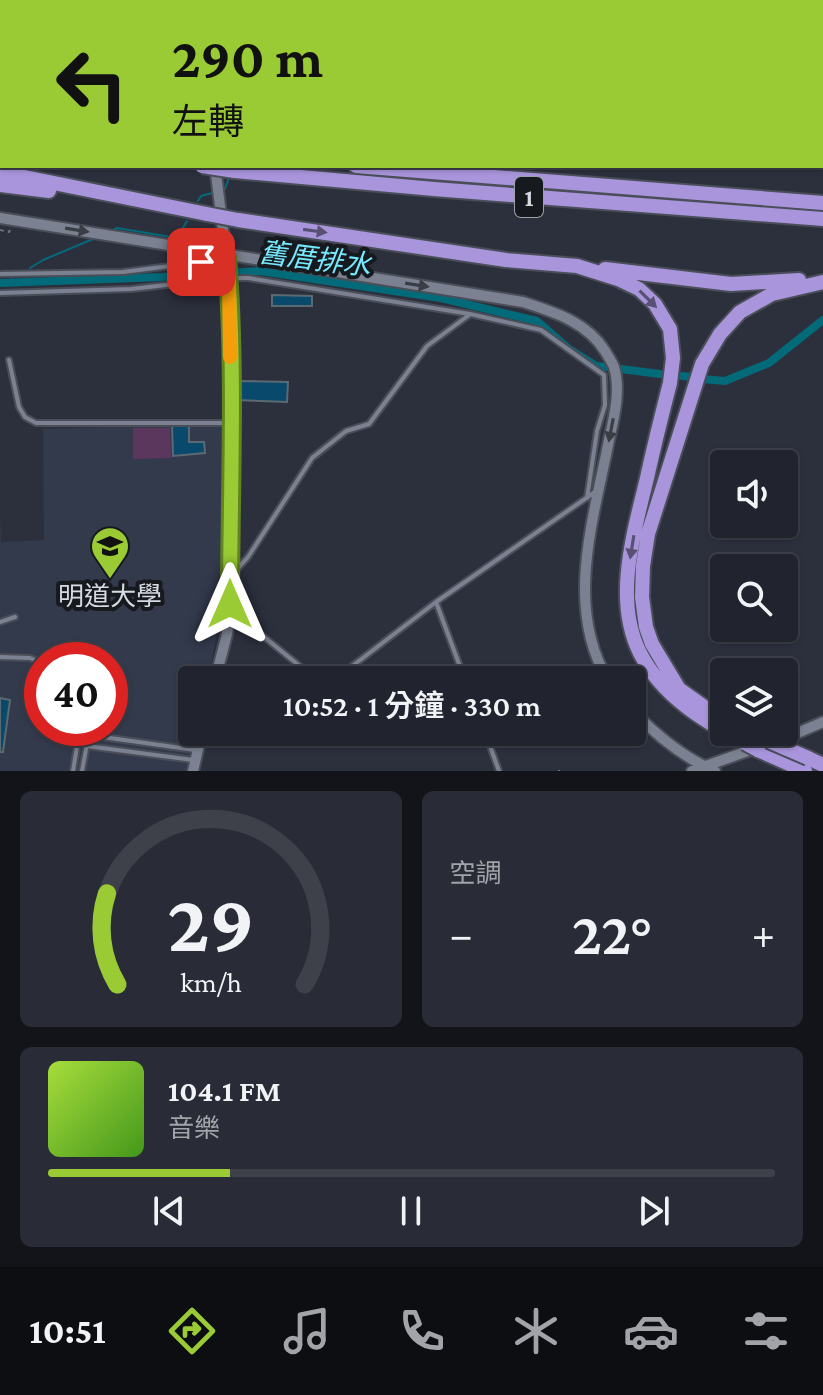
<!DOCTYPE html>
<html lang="zh-TW">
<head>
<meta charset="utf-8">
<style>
  :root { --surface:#21242e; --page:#292c36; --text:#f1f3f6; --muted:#a2a4aa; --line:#3e414a; --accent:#9acb34 }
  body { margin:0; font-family:"Crimson Pro","Noto Sans TC",serif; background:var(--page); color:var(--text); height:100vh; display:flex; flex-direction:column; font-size:30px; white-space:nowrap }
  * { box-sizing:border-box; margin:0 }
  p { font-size:26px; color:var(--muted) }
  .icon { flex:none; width:44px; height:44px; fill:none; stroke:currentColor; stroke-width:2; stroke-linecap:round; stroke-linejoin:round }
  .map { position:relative; height:771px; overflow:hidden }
  .side { display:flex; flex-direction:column; gap:20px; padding:20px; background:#121419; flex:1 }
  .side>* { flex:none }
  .banner { position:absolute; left:0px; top:0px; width:824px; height:168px; box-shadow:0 2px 6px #0004,0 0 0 2px var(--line); background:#9acb34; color:#111; overflow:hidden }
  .controls { position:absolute; left:710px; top:450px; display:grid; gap:16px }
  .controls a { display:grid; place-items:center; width:88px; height:88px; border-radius:8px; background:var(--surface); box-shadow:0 2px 6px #0004,0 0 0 2px var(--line); font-size:40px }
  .speed { position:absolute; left:24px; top:642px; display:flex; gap:16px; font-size:40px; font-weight:700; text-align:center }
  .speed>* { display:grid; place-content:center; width:104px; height:104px; border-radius:50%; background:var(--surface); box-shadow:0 2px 6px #0004,0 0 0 2px var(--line); line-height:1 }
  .speed .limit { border:12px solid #d22; background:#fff; color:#111 }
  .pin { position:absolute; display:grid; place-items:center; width:68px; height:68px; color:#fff; margin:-34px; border-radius:16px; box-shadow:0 4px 12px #0006 }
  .me { position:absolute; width:88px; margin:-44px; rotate:0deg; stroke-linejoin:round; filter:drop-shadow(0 0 6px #0008) }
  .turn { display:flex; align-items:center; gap:28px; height:168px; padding:0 40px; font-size:36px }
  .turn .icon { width:104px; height:104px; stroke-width:2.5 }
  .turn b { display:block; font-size:56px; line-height:68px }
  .big { font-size:60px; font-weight:600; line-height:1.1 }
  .side .tile { flex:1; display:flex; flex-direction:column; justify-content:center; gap:12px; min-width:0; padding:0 28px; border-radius:12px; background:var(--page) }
  .side .dial { align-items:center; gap:0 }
  .dial svg { height:208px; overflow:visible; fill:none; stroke:var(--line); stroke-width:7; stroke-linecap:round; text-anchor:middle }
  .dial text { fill:var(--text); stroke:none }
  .song { display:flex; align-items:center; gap:24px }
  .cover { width:96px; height:96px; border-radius:12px; background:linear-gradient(135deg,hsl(80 70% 55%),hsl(100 70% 35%)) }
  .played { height:8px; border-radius:4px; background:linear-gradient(90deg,var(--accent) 25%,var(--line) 25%) }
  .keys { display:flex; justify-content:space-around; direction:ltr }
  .heat { display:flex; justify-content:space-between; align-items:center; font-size:44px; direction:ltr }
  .side .tiles { flex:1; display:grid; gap:20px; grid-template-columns:1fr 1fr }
  .tile:last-child { grid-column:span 2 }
  .trip { position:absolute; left:178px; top:666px; width:468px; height:80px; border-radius:8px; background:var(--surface); box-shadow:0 2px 6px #0004,0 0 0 2px var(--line); font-weight:600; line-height:80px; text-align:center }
  .menu { display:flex; height:128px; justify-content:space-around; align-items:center; background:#0d0e12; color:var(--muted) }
  .menu .icon { width:56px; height:56px }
  .menu .selected { color:var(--accent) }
  .menu b { font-size:36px; color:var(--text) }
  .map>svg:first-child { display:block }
  .built { fill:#333a4c; fill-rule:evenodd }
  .green { fill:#5b365d }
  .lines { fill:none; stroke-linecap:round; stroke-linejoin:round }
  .stream { stroke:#036a79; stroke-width:2 }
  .canal { stroke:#036a79; stroke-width:8 }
  .building { fill:#09496b; stroke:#5b6973; stroke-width:2 }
  .service-casing { stroke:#4a4e59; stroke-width:8 }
  .tertiary-casing { stroke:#4a4e59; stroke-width:14 }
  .motorway-casing { stroke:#4a4e59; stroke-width:18 }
  .path { stroke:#6d717d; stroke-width:2; stroke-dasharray:4 4; stroke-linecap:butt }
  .service { stroke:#7b8190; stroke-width:4 }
  .tertiary { stroke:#7b8190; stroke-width:10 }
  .motorway { stroke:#a995dc; stroke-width:14 }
  .motorway-bridge-casing { stroke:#4a4e59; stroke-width:18; stroke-linecap:butt }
  .motorway-bridge { stroke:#a995dc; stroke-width:14 }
  .oneway { fill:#393d46 }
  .oneway2 { fill:#585173 }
  .route-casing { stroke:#648422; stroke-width:20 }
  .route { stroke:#9acb34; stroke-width:14 }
  .slow { stroke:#f59e0b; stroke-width:14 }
  .labels { text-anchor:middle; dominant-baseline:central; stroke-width:8; stroke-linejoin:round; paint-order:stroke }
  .shield { fill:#16191e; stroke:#9ca0a7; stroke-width:2 }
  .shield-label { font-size:24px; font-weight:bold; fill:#d6dae2 }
  .poi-label { font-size:26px; fill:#d6dae2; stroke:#16191e }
  .water-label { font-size:28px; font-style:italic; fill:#77e8fe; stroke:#16191e }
</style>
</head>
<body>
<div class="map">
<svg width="823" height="771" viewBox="0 0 823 771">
  <rect width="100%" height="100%" fill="#2c303d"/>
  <path class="built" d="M172 425 225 426 220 617 208 680H192V732H198L190 771H0V514L1 542 44 540 43 429ZM42 660H110V728H42Z"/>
  <path class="green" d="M133 428H170L171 458 133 459Z"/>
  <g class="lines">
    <path class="stream" d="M699 2 701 0
      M225 189 230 175
      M198 201 201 196 212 193
      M113 230 117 228 177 238 187 221
      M30 268 43 260 93 239
      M6 283 12 279"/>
    <path class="canal" d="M0 283 162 277 260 271 441 298 537 321 569 349 596 366 607 367
      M621 369 660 374
      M682 376 692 377
      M702 379 725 381 769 363 823 320"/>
  </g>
  <path class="building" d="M272 295 312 296V306H272Z
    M237 381 288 382 287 402 237 400Z
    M172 425 189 426V442H204L205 453 173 456Z
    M0 698 10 700 3 752H0Z"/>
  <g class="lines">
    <defs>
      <path id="service" d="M0 274 123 272 225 259
        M0 293 131 289 229 278H248L470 314 541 330 604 375 605 405 597 431 587 498
        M9 360 19 407 25 417 36 423H229
        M232 575 248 557 312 458 346 431 369 424 427 346 469 315
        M436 602 465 680
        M232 611 317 680
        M0 622 15 617
        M0 657 30 658 42 663
        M334 680 436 602 595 492
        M485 732 499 771
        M79 739 89 735 195 750
        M79 739 87 746 193 760
        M73 771 80 728
        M82 771 90 728"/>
      <path id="tertiary" d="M212 0 213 2
        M716 2 718 0
        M0 57H2
        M215 166 229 278 231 368 230 610 227 634 215 680
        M0 218 523 302C554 312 587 322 605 351 608 356 612 362 614 367 621 390 614 418 609 440 594 518 564 607 608 680
        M632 710C655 734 684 758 715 771
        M193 771 202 732
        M692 771 795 734 823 722"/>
      <path id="motorway" d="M783 2V0
        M797 2 798 0
        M0 83H2
        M0 105H2
        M0 127H2
        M822 133 823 134
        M0 144 2 145
        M822 145H823
        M356 166 823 203
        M235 171 434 189 823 219
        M0 172 207 214
        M0 185 49 191
        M238 220 506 260 577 266 618 279 639 289 655 304 670 329 673 358 670 383C662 414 654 446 647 478 634 532 613 600 640 653 662 696 704 721 745 743
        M605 269 731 284 799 280
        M724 721 679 689 652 644 646 627 642 597 643 566 648 534 702 364 720 334 740 312 772 294 823 282
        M758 750 805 771
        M808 758 823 765"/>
    </defs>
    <use href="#service" class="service-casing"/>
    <use href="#tertiary" class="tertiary-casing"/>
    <use href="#motorway" class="motorway-casing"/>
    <path class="path" d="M400 0V2
      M657 0 658 2
      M0 230 9 232 10 230
      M559 770V771"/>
    <use href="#service" class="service"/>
    <use href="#tertiary" class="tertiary"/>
    <use href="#motorway" class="motorway"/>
    <defs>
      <path id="motorway-bridge" d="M202 166 235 171
        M207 214 238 220
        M750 733 808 758
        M745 743 758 750"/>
    </defs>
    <use href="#motorway-bridge" class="motorway-bridge-casing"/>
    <use href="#motorway-bridge" class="motorway-bridge"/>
  </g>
  <defs><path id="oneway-solid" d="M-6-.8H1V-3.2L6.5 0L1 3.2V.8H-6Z" transform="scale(2)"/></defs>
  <g class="oneway">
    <use href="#oneway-solid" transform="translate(77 230) rotate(9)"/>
    <use href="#oneway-solid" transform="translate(417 285) rotate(9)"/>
    <use href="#oneway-solid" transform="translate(611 430) rotate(101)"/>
  </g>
  <g class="oneway2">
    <use href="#oneway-solid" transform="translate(315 231) rotate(8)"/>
    <use href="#oneway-solid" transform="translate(648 299) rotate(45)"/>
    <use href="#oneway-solid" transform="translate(632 547) rotate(99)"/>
  </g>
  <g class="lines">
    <defs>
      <path id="route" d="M201 262 227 258C236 372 230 490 230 604"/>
    </defs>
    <use href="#route" class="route-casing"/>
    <use href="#route" class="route"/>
    <path class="slow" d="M229 283 230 357"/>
  </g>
  <defs>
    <symbol id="university-pin" viewBox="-11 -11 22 30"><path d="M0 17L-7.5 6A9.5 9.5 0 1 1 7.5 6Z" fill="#9acb34" stroke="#16191e"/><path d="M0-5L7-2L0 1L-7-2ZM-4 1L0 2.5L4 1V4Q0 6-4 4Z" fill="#111"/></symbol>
  </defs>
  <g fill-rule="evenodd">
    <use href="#university-pin" x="88" y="524" width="44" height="60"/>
  </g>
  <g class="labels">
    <rect class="shield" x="515" y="177" width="28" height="40" rx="6"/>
    <g class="shield-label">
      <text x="529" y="197">1</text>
    </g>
    <g class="poi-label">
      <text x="110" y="596">明道大學</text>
    </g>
    <g class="water-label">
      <text transform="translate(315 259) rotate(7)">舊厝排水</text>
    </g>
  </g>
</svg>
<div class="controls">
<a><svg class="icon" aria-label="sound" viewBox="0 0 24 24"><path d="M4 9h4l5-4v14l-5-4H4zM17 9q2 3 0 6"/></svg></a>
<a><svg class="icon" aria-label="search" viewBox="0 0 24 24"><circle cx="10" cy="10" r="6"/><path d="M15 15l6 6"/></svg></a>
<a><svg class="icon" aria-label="layers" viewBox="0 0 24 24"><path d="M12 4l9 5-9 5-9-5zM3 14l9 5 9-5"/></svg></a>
</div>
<div class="speed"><div class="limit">40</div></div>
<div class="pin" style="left:201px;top:262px;background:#d93025"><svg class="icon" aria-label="arrive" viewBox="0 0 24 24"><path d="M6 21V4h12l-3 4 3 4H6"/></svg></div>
<svg class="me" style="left:230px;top:604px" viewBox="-20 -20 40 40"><path d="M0-17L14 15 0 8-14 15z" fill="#9acb34" stroke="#fff" stroke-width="4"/></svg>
<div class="trip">10:52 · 1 分鐘 · 330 m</div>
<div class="banner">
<div class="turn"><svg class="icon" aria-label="left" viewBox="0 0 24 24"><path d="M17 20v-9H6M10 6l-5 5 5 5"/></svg><div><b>290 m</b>左轉</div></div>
</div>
</div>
<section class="side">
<div class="tiles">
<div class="tile dial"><svg viewBox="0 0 100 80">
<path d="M14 69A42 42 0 1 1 86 69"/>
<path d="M14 69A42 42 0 0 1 10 34" stroke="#9acb34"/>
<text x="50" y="56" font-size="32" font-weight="700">29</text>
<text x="50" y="72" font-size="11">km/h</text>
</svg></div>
<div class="tile"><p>空調</p>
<div class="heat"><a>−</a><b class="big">22°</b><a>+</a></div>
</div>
<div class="tile">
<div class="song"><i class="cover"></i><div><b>104.1 FM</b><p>音樂</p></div></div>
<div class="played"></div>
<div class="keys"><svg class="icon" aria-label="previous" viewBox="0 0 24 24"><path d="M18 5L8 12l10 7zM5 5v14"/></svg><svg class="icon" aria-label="pause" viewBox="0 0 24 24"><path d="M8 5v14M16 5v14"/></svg><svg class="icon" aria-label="next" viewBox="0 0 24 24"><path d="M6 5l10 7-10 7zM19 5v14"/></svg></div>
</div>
</div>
</section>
<nav class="menu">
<b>10:51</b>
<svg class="icon selected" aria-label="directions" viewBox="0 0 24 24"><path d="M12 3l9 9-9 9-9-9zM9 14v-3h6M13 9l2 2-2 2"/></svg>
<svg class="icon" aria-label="music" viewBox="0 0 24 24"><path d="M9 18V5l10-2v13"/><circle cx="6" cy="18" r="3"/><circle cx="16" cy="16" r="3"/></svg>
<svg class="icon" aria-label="phone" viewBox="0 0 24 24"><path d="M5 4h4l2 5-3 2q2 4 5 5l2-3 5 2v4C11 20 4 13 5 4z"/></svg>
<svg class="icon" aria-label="climate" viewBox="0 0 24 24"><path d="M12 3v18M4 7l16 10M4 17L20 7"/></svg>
<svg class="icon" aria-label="car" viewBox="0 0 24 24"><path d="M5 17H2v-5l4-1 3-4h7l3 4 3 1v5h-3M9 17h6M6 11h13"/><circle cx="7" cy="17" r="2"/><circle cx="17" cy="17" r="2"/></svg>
<svg class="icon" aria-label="filters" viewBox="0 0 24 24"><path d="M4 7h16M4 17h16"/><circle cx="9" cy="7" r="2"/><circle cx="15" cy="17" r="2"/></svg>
</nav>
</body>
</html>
